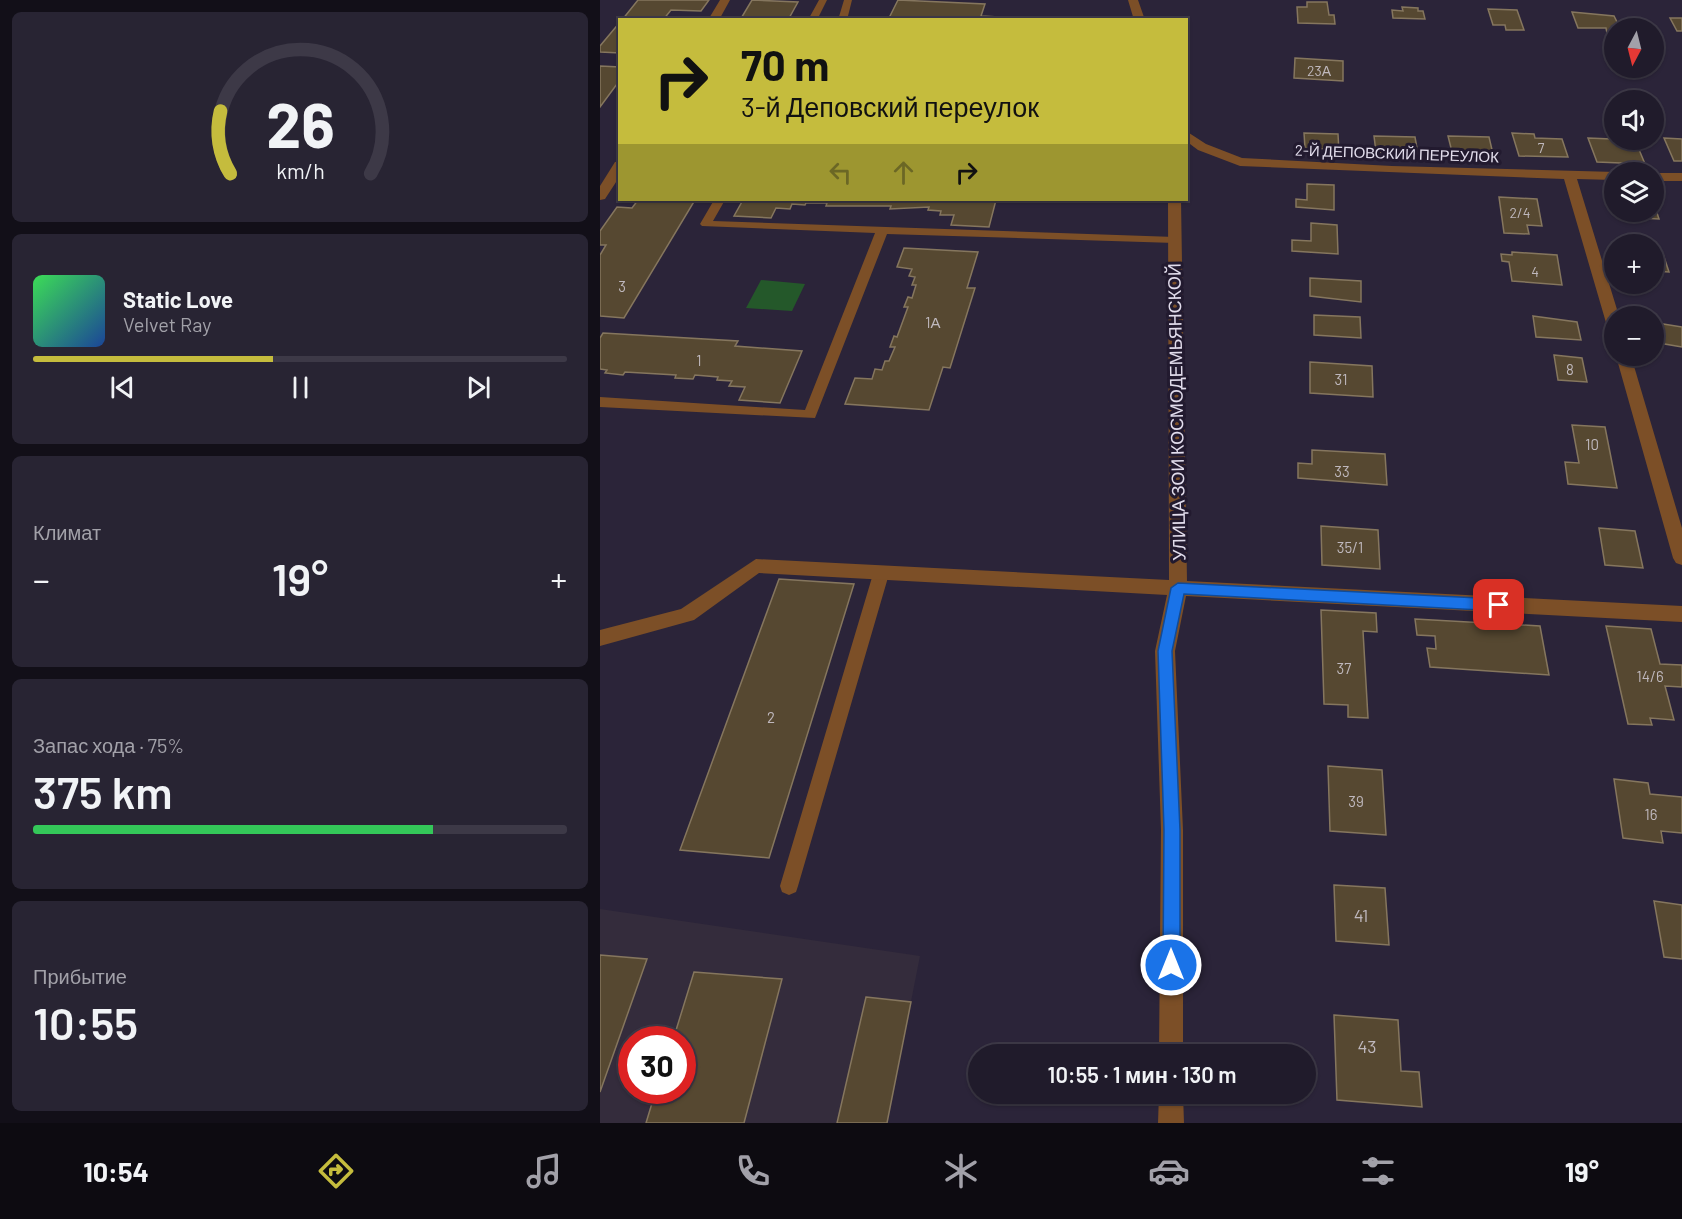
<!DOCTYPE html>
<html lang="ru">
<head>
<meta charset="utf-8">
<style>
  :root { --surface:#201b2b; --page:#282433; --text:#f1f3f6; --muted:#a2a1a9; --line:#3d3947; --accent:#c5bc3d }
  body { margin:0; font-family:Barlow,sans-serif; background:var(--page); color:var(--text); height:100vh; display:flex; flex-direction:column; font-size:22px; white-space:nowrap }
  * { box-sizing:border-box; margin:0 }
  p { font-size:20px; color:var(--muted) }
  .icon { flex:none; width:33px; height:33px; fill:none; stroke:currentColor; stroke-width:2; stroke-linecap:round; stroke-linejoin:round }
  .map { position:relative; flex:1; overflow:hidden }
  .side { display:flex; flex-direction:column; gap:12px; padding:12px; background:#120f18; width:600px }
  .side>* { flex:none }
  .hud { position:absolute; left:18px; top:18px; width:570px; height:183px; border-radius:0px; box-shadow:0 2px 4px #0004,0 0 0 2px var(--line); background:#c5bc3d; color:#111; overflow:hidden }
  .needle { width:39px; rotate:187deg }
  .buttons { position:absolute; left:1004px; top:18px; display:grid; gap:12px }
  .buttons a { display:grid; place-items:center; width:60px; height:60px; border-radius:50%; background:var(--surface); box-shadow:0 2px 4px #0004,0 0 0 2px var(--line); font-size:30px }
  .speed { position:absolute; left:18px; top:1026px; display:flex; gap:12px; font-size:30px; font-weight:700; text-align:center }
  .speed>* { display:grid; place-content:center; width:78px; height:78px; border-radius:50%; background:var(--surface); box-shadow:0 2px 4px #0004,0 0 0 2px var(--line); line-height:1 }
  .speed .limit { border:9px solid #d22; background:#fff; color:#111 }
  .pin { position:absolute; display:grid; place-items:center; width:51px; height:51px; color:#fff; margin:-26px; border-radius:12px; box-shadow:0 3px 9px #0006 }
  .me { position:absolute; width:66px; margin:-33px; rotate:0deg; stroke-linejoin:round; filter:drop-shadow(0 0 4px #0008) }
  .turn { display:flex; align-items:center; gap:21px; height:126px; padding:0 24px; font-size:27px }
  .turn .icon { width:78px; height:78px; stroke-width:2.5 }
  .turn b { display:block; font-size:42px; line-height:51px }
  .lanes { display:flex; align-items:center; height:57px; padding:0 24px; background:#0003; justify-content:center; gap:30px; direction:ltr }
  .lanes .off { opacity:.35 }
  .big { font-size:45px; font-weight:600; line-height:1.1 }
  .side .tile { flex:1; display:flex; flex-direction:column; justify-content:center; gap:9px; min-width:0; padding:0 21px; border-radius:9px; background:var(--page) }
  .side .dial { align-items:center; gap:0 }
  .dial svg { height:156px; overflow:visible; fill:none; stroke:var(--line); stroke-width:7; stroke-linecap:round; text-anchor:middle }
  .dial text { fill:var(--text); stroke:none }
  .song { display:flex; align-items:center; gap:18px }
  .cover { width:72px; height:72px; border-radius:9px; background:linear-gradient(135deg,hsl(130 70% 55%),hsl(220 70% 35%)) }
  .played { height:6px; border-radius:3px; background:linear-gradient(90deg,var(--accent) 45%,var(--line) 45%) }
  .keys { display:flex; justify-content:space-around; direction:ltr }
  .heat { display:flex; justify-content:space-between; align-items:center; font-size:33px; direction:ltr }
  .charge { height:9px; border-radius:4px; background:linear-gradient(90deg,#34c759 75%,var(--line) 0) }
  .trip { position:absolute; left:368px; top:1044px; width:348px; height:60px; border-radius:30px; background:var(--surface); box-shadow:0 2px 4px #0004,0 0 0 2px var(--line); font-weight:600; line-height:60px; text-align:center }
  .tabs { display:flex; height:96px; justify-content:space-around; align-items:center; background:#0d0b11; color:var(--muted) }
  .tabs .icon { width:42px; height:42px }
  .tabs .selected { color:var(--accent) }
  .tabs b { font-size:27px; color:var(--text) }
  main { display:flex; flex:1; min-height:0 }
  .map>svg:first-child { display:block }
  .industrial { fill:#342c3c; fill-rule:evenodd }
  .green { fill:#24582a }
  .building { fill:#564831; stroke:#85765e; stroke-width:1.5 }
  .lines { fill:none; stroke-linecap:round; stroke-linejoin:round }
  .lane { fill:#7c4f27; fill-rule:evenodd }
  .street { fill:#7c4f27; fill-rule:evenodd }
  .route { fill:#1a73e8; stroke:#114b97; stroke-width:1.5 }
  .labels { text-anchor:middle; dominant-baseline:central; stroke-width:6; stroke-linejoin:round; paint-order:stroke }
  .far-number-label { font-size:14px; fill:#bfb8bd }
  .far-street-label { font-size:15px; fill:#e2ddec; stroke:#221a2f }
  .number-label { font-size:15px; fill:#bfb8bd }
  .street-label { font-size:18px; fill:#e2ddec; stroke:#221a2f }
  .near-number-label { font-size:18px; fill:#bfb8bd }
</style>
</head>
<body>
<main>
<section class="side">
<div class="tile dial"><svg viewBox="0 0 100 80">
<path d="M14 69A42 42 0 1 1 86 69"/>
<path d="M14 69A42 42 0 0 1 9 37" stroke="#c5bc3d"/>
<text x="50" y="56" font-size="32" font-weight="700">26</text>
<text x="50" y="72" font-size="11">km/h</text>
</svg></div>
<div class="tile">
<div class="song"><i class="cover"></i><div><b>Static Love</b><p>Velvet Ray</p></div></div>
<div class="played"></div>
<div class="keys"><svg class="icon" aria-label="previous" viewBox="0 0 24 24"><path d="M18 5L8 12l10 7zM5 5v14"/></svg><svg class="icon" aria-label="pause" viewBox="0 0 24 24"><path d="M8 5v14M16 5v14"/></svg><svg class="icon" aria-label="next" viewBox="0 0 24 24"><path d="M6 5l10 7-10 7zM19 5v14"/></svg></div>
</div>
<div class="tile"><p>Климат</p>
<div class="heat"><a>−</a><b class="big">19°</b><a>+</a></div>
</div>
<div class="tile"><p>Запас хода · 75%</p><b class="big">375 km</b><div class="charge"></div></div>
<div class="tile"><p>Прибытие</p><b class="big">10:55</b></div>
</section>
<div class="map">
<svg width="1082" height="1123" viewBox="0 0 1082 1123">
  <rect width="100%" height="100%" fill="#2b2439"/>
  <path class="industrial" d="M0 909 320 956 287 1123H0ZM32 1040H82V1090H32Z"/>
  <path class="green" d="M161 280 205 284 192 311 146 308Z"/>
  <path class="building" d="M38 0H109L101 11 71 10 63 20H22Z
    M152 0 198 2 188 20H140Z
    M298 0 385 4 381 16 438 19 289 18Z
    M707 2H727L729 15H734L735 24 698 23 697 7H707Z
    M802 7 818 8V11H823L825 19 793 18 792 10 803 11Z
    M888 9 917 10 924 30H906L905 25H893Z
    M972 12 1014 16 1020 28H1014V33H1007L1006 28H978Z
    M1070 18H1082V31H1077Z
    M20 22V53L0 52V46Z
    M695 58 743 61V81L694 78Z
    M0 66 20 67V80L0 107Z
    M704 133 738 134 739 152H729V149L705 148Z
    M912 133 934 134 935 138 962 139 968 157 919 156Z
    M774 136 815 137 818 154 776 152Z
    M848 136 889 137 893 154 852 152Z
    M988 138 1035 140 1045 164 997 162Z
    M1064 138 1082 139V161H1074Z
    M707 184 734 185V210L696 207V199L707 200Z
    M899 197 937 199 942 226 927 225 929 234 904 233Z
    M38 200H95L24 318 0 316V255L6 245H0V231L17 207 32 208Z
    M143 200H396L389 227 351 225 354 215H340L341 211 328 210 329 207 290 209 291 206H226L227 203H206L205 205 192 204 190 209 176 208 171 218 134 216Z
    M1053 201 1059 219 1020 217 1018 212H1053Z
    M711 223 737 225 738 254 692 251V240L711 241Z
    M304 248 378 252 367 288H375L350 368 343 367 329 410 245 404 255 378 272 379 275 369 282 370 285 361H289L295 347H290L294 336 297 337 308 307H304L308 297 312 298 316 285H312L315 277 309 276 312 269 297 267Z
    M912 252 957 255 962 285 912 281 909 262 902 261 901 254 912 255Z
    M1053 254H1063L1069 272 1053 271Z
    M710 278 761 281V302L710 296Z
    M714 315 760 317 761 338 714 335Z
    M933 316 977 322 981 340 936 337Z
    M1057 323 1082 327V347L1059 343Z
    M3 333 138 341 135 346 202 351 180 403 139 400 145 387 129 386 132 381 117 380 118 377 95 375 93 379 75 378 76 375 25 372 23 375 5 373 7 370 0 369V338Z
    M954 355 982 358 987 382 958 380Z
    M710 362 772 366 773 397 710 393Z
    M972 425 1005 427 1017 488 968 484 965 462 979 463Z
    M712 450 785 454 787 485 698 478V463L712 464Z
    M721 526 778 530 780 569 722 565Z
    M999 528 1035 531 1043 568 1005 565Z
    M179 579 254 584 169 858 80 850Z
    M721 610 776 613 777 632 763 631 768 718 748 717V705L724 704Z
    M815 619 940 626 949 675 830 667 827 648 836 649 835 636 817 635Z
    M1006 626 1051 629 1060 664 1082 665V687L1065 686 1074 720 1050 718 1052 725 1028 724Z
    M728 766 782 770 786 835 730 831Z
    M1014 779 1048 783 1050 794 1082 797V833L1061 831 1063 843 1023 838Z
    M734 885 785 888 789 945 736 941Z
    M1054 901 1082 905V959L1064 957Z
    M0 955 47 959 0 1092Z
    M94 972 182 979 144 1123H46L56 1090H82V1040H73Z
    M266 997 311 1002 287 1123H237Z
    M734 1015 798 1020 801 1071 819 1072 822 1107 737 1100Z"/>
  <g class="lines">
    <path class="lane" d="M219 0H227L217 20H208Z
      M244 0H252L247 20H238Z
      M114 200H125L113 221 575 237 581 240 575 243 287 234 215 418 0 407V397L205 410 275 233 102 226 100 224Z
      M281 568 286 570 289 574 198 886 196 892 189 895 182 892 180 886 273 574 276 570Z"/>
    <path class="street" d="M120 0H130L119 20H108Z
      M528 0H538L545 20H534Z
      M586 131 606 144 642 158 792 166 1016 172 1014 180 977 179 1019 316H1014V331L1007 326 964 179 640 166 598 150 586 141Z
      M20 161V176L5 199 0 200V186L15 162Z
      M1053 173H1082V181H1053Z
      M568 200H581L587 581 1082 606V622L586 596 575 651 583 830V1054H559L561 830 555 651 567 595 159 573 94 620 0 646V630L81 609 156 559 569 580Z
      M1016 356H1031L1082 528V565L1076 563 1073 558Z
      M559 1094H583L584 1123H558Z"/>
  </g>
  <path class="route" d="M578 583 899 599 906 605 899 611 584 594 572 651 580 830V965L578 971 571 973 565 971 563 965 564 830 558 651 571 588Z"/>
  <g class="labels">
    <g class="far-number-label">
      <text x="719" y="70">23А</text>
      <text x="941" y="147">7</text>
      <text x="920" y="212">2/4</text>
      <text x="935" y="271">4</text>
    </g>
    <g class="far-street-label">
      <text transform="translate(797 153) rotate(2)">2-Й ДЕПОВСКИЙ ПЕРЕУЛОК</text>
    </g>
    <g class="number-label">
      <text x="22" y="286">3</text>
      <text x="333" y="322">1А</text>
      <text x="99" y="360">1</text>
      <text x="970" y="369">8</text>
      <text x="741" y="379">31</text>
      <text x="992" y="444">10</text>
      <text x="742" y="471">33</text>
      <text x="750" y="547">35/1</text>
      <text x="744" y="668">37</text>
      <text x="1050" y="676">14/6</text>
      <text x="171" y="717">2</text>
      <text x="756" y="801">39</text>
      <text x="1051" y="814">16</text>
    </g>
    <g class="street-label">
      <text transform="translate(576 412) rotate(-91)">УЛИЦА ЗОИ КОСМОДЕМЬЯНСКОЙ</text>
    </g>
    <g class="near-number-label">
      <text x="761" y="915">41</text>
      <text x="767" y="1046">43</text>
    </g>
  </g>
</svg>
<div class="buttons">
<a><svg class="needle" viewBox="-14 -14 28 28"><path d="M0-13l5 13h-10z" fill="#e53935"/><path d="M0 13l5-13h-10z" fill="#a2a1a9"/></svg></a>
<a><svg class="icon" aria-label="sound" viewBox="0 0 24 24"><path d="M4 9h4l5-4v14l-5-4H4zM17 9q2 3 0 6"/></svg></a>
<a><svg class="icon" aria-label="layers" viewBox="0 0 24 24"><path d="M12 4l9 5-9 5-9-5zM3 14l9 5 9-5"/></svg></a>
<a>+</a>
<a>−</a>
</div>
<div class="speed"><div class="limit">30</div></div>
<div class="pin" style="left:899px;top:605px;background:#d93025"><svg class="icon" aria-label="arrive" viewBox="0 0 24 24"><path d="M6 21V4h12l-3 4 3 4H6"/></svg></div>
<svg class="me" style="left:571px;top:965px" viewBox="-20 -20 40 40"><circle r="17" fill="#1a73e8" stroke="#fff" stroke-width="3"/><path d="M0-11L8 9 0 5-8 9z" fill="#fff"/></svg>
<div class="trip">10:55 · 1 мин · 130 m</div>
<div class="hud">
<div class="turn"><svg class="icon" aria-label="right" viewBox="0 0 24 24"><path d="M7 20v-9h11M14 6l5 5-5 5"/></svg><div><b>70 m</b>3-й Деповский переулок</div></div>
<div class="lanes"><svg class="icon off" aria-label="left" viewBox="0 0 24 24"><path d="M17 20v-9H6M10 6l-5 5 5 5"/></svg><svg class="icon off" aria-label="ahead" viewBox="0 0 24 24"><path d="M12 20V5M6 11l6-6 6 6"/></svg><svg class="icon" aria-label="right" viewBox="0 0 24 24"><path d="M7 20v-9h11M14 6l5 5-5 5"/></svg></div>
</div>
</div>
</main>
<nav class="tabs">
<b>10:54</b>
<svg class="icon selected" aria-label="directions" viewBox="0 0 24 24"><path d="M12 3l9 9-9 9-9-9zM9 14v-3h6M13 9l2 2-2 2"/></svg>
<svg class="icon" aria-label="music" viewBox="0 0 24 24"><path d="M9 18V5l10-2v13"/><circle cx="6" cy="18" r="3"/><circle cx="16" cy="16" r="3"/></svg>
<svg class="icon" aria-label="phone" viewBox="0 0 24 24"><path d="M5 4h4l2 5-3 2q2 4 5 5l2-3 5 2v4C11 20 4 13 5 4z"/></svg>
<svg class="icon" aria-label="climate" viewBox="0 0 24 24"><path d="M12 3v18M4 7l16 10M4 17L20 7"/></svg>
<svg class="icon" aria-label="car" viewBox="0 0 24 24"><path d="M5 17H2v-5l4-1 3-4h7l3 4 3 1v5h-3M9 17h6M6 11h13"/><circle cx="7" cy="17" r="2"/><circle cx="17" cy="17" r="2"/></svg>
<svg class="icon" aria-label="filters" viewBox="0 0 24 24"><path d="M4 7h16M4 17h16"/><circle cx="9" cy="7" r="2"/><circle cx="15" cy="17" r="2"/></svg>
<b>19°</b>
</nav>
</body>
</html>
